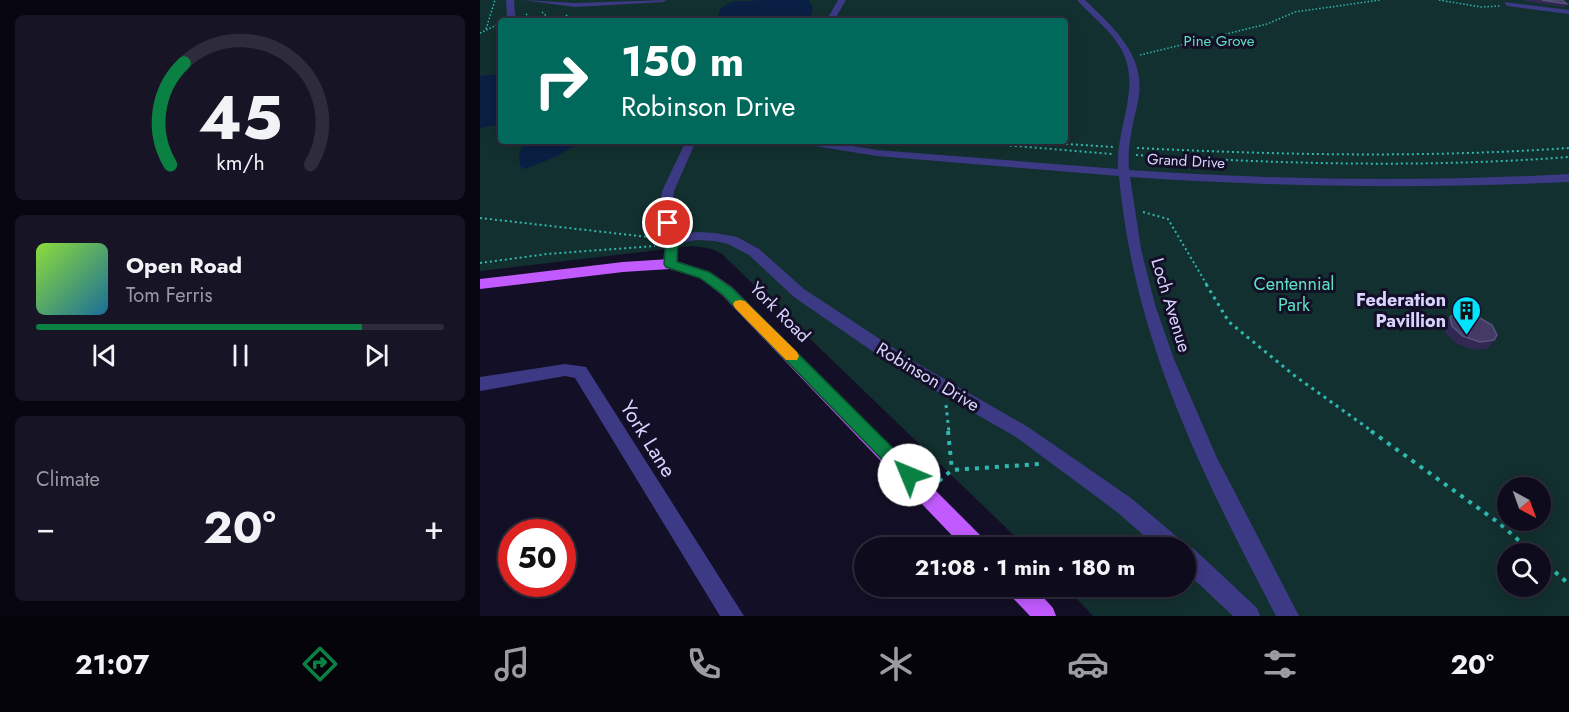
<!DOCTYPE html>
<html lang="en">
<head>
<meta charset="utf-8">
<style>
  :root { --surface:#0e0b1c; --page:#171425; --text:#f1f3f6; --muted:#9b9ba3; --line:#2e2b3b; --accent:#0b8043 }
  body { margin:0; font-family:Jost,sans-serif; background:var(--page); color:var(--text); height:100vh; display:flex; flex-direction:column; font-size:22px; white-space:nowrap }
  * { box-sizing:border-box; margin:0 }
  p { font-size:20px; color:var(--muted) }
  .icon { flex:none; width:33px; height:33px; fill:none; stroke:currentColor; stroke-width:2; stroke-linecap:round; stroke-linejoin:round }
  .map { position:relative; flex:1; overflow:hidden }
  .drawer { display:flex; flex-direction:column; gap:15px; padding:15px; background:#08060f; width:480px }
  .drawer>* { flex:none }
  .banner { position:absolute; left:18px; top:18px; width:570px; height:126px; border-radius:6px; box-shadow:0 3px 15px #0003,0 0 0 2px var(--line); background:#00695c; color:#fff; overflow:hidden }
  .needle { width:39px; rotate:139deg }
  .tools { position:absolute; left:1017px; top:477px; display:grid; gap:12px }
  .tools a { display:grid; place-items:center; width:54px; height:54px; border-radius:50%; background:var(--surface); box-shadow:0 3px 15px #0003,0 0 0 2px var(--line); font-size:30px }
  .speed { position:absolute; left:18px; top:519px; display:flex; gap:12px; font-size:30px; font-weight:700; text-align:center }
  .speed>* { display:grid; place-content:center; width:78px; height:78px; border-radius:50%; background:var(--surface); box-shadow:0 3px 15px #0003,0 0 0 2px var(--line); line-height:1 }
  .speed .limit { border:9px solid #d22; background:#fff; color:#111 }
  .pin { position:absolute; display:grid; place-items:center; width:51px; height:51px; color:#fff; margin:-26px; border:3px solid #fff; border-radius:50%; box-shadow:0 2px 6px #0007 }
  .me { position:absolute; width:66px; margin:-33px; rotate:315deg; stroke-linejoin:round; filter:drop-shadow(0 0 4px #0008) }
  .turn { display:flex; align-items:center; gap:21px; height:126px; padding:0 24px; font-size:27px }
  .turn .icon { width:78px; height:78px; stroke-width:2.5 }
  .turn b { display:block; font-size:42px; line-height:51px }
  .big { font-size:45px; font-weight:700; line-height:1.1 }
  .drawer .tile { flex:1; display:flex; flex-direction:column; justify-content:center; gap:9px; min-width:0; padding:0 21px; border-radius:9px; background:var(--page) }
  .drawer .dial { align-items:center; gap:0 }
  .dial svg { height:156px; overflow:visible; fill:none; stroke:var(--line); stroke-width:7; stroke-linecap:round; text-anchor:middle }
  .dial text { fill:var(--text); stroke:none }
  .song { display:flex; align-items:center; gap:18px }
  .cover { width:72px; height:72px; border-radius:9px; background:linear-gradient(135deg,hsl(90 70% 55%),hsl(200 70% 35%)) }
  .played { height:6px; border-radius:3px; background:linear-gradient(90deg,var(--accent) 80%,var(--line) 80%) }
  .keys { display:flex; justify-content:space-around; direction:ltr }
  .heat { display:flex; justify-content:space-between; align-items:center; font-size:33px; direction:ltr }
  .trip { position:absolute; left:374px; top:537px; width:342px; height:60px; border-radius:30px; background:var(--surface); box-shadow:0 3px 15px #0003,0 0 0 2px var(--line); font-weight:700; line-height:60px; text-align:center }
  .dock { display:flex; height:96px; justify-content:space-around; align-items:center; background:#06040b; color:var(--muted) }
  .dock .icon { width:42px; height:42px }
  .dock .active { color:var(--accent) }
  .dock b { font-size:27px; color:var(--text) }
  main { display:flex; flex:1; min-height:0 }
  .map>svg:first-child { display:block }
  .green { fill:#12302f; fill-rule:evenodd }
  .water { fill:#0a1f44 }
  .lines { fill:none; stroke-linecap:round; stroke-linejoin:round }
  .path-far3 { stroke:#2fb8b0; stroke-width:1.5; stroke-dasharray:1.5 2; stroke-linecap:butt }
  .path-far2 { stroke:#2fb8b0; stroke-width:2; stroke-dasharray:2 3; stroke-linecap:butt }
  .path-far1 { stroke:#2fb8b0; stroke-width:3; stroke-dasharray:3 4.5; stroke-linecap:butt }
  .path { stroke:#2fb8b0; stroke-width:4; stroke-dasharray:4 6; stroke-linecap:butt }
  .minor { fill:#3d3a85; fill-rule:evenodd }
  .major { fill:#c25bff; fill-rule:evenodd }
  .wall { fill:#312854 }
  .building { fill:#433a66; stroke:#5a527e; stroke-width:1.5 }
  .route { fill:#0b8043; stroke:#07532c; stroke-width:1.5 }
  .slow { fill:#f59e0b }
  .labels { text-anchor:middle; dominant-baseline:central; stroke-width:6; stroke-linejoin:round; paint-order:stroke }
  .far-park-label { font-size:15px; fill:#5fe0c0; stroke:#130f26 }
  .far-street-label { font-size:15px; fill:#d9d4ff; stroke:#130f26 }
  .park-label { font-size:18px; fill:#5fe0c0; stroke:#130f26 }
  .poi-label { font-size:18px; font-weight:bold; fill:#d9d4ff; stroke:#130f26; text-anchor:end }
  .street-label { font-size:18px; fill:#d9d4ff; stroke:#130f26 }
  .near-street-label { font-size:21px; fill:#d9d4ff; stroke:#130f26 }
</style>
</head>
<body>
<main>
<section class="drawer">
<div class="tile dial"><svg viewBox="0 0 100 80">
<path d="M14 69A42 42 0 1 1 86 69"/>
<path d="M14 69A42 42 0 0 1 21 17" stroke="#0b8043"/>
<text x="50" y="56" font-size="32" font-weight="700">45</text>
<text x="50" y="72" font-size="11">km/h</text>
</svg></div>
<div class="tile">
<div class="song"><i class="cover"></i><div><b>Open Road</b><p>Tom Ferris</p></div></div>
<div class="played"></div>
<div class="keys"><svg class="icon" aria-label="previous" viewBox="0 0 24 24"><path d="M18 5L8 12l10 7zM5 5v14"/></svg><svg class="icon" aria-label="pause" viewBox="0 0 24 24"><path d="M8 5v14M16 5v14"/></svg><svg class="icon" aria-label="next" viewBox="0 0 24 24"><path d="M6 5l10 7-10 7zM19 5v14"/></svg></div>
</div>
<div class="tile"><p>Climate</p>
<div class="heat"><a>−</a><b class="big">20°</b><a>+</a></div>
</div>
</section>
<div class="map">
<svg width="1089" height="616" viewBox="0 0 1089 616">
  <rect width="100%" height="100%" fill="#130f26"/>
  <path class="green" d="M0 0H1089V616H613L586 587 705 586V548L546 547 242 254 232 249 213 246 0 271ZM21 21H585V141H21ZM1028 488H1060V520H1028ZM1028 554H1060V586H1028Z"/>
  <path class="water" d="M283 0H329L333 8 329 21H237L240 9 251 2Z
    M21 74V124L0 128V76Z
    M44 141H103L75 157 45 169 40 166 39 154Z"/>
  <g class="lines">
    <path class="path-far3" d="M959 0 1001 7 1020 6
      M62 12 72 21
      M46 14 53 21
      M86 15 92 21
      M6 29 15 0
      M0 33 21 23
      M660 55 787 24 815 12 900 0"/>
    <path class="path-far2" d="M475 141 632 154
      M541 141 633 147
      M657 148C801 155 945 158 1089 148
      M656 155C801 164 944 168 1089 157
      M663 212 688 219 727 285
      M0 218 177 238
      M0 263 67 254 175 246"/>
    <path class="path-far1" d="M726 284 749 322 815 376 893 432
      M466 405 469 432"/>
    <path class="path" d="M468 431 472 470
      M891 431 1019 523 1054 554
      M459 481 472 470 559 464
      M1060 559 1089 584"/>
    <path class="minor" d="M26 0H34L35 15 40 21H32L27 16Z
      M43 0 95 3 187 0 183 2 95 7Z
      M358 0H366L354 21H346Z
      M597 0H605C634 28 667 56 658 101 653 125 647 145 649 170 795 180 943 182 1089 174V182C943 189 796 187 650 177L661 249 675 305 694 359 737 458 819 616H796C721 472 654 340 639 176L397 156 322 144 317 141H342L397 150 638 169C635 126 665 84 638 44 627 27 610 15 597 0Z
      M1024 2 1089 10V14L1027 6Z
      M206 141H216L194 191 192 206 198 235 217 232 235 233 257 237 279 249 324 289 433 361 548 427 651 498 702 541 705 546 713 548 777 608 780 616H753L705 571V548H678L637 512 536 437 421 371 314 297 269 255 248 244 235 241 217 240 198 243 197 264 190 269 185 267 183 264 185 240 180 206 182 191Z
      M85 364 106 367 264 616H240L95 378 85 376 0 391V377Z"/>
    <path class="major" d="M190 259 230 272 252 287 506 541 509 548H484L242 295 220 278 190 269 143 272 0 289V279L143 262Z
      M526 586H553L573 608 576 616H550L529 594Z"/>
  </g>
  <path class="wall" d="M1043 0H1082L1087 4 1085 7 1050 2Z
    M970 317 1014 340 1007 349 993 350 977 344 966 334 964 325Z"/>
  <path class="building" d="M1062 0H1082L1087 4Z
    M974 314H993L1012 325 1017 335 1014 340 1000 342 983 336 972 326 970 317Z"/>
  <path class="route" d="M188 219 194 223 198 240 197 262 229 272 252 288 435 470 438 475 435 481 429 483 423 481 242 294 220 278 186 267 184 264 186 240 182 223Z"/>
  <path class="slow" d="M260 300 265 301 317 352 319 356 317 360H306L255 308 253 304 255 301Z"/>
  <defs>
    <symbol id="building-pin" viewBox="-11 -11 22 30"><path d="M0 17L-7.5 6A9.5 9.5 0 1 1 7.5 6Z" fill="#00e5ff" stroke="#130f26"/><path d="M-4-6H4V6H1V3H-1V6H-4ZM-2.5-4.3h1.7v1.8h-1.7ZM.8-4.3h1.7v1.8H.8ZM-2.5-1h1.7V.8h-1.7ZM.8-1h1.7V.8H.8Z" fill="#111"/></symbol>
  </defs>
  <g fill-rule="evenodd">
    <use href="#building-pin" x="970" y="294" width="33" height="45"/>
  </g>
  <g class="labels">
    <g class="far-park-label">
      <text x="739" y="41">Pine Grove</text>
    </g>
    <g class="far-street-label">
      <text transform="translate(706 161) rotate(3)">Grand Drive</text>
    </g>
    <g class="park-label">
      <text x="814" y="284">Centennial<tspan x="814" dy="21">Park</tspan></text>
    </g>
    <g class="poi-label">
      <text x="966" y="300">Federation<tspan x="966" dy="21">Pavillion</tspan></text>
    </g>
    <g class="street-label">
      <text transform="translate(691 305) rotate(73)">Loch Avenue</text>
      <text transform="translate(300 312) rotate(45)">York Road</text>
      <text transform="translate(448 377) rotate(31)">Robinson Drive</text>
    </g>
    <g class="near-street-label">
      <text transform="translate(168 439) rotate(58)">York Lane</text>
    </g>
  </g>
</svg>
<div class="tools">
<a><svg class="needle" viewBox="-14 -14 28 28"><path d="M0-13l5 13h-10z" fill="#e53935"/><path d="M0 13l5-13h-10z" fill="#9b9ba3"/></svg></a>
<a><svg class="icon" aria-label="search" viewBox="0 0 24 24"><circle cx="10" cy="10" r="6"/><path d="M15 15l6 6"/></svg></a>
</div>
<div class="speed"><div class="limit">50</div></div>
<div class="pin" style="left:188px;top:223px;background:#d93025"><svg class="icon" aria-label="arrive" viewBox="0 0 24 24"><path d="M6 21V4h12l-3 4 3 4H6"/></svg></div>
<svg class="me" style="left:429px;top:475px" viewBox="-20 -20 40 40"><circle r="19" fill="#fff"/><path d="M0-13L10 11 0 6-10 11z" fill="#0b8043"/></svg>
<div class="trip">21:08 · 1 min · 180 m</div>
<div class="banner">
<div class="turn"><svg class="icon" aria-label="right" viewBox="0 0 24 24"><path d="M7 20v-9h11M14 6l5 5-5 5"/></svg><div><b>150 m</b>Robinson Drive</div></div>
</div>
</div>
</main>
<nav class="dock">
<b>21:07</b>
<svg class="icon active" aria-label="directions" viewBox="0 0 24 24"><path d="M12 3l9 9-9 9-9-9zM9 14v-3h6M13 9l2 2-2 2"/></svg>
<svg class="icon" aria-label="music" viewBox="0 0 24 24"><path d="M9 18V5l10-2v13"/><circle cx="6" cy="18" r="3"/><circle cx="16" cy="16" r="3"/></svg>
<svg class="icon" aria-label="phone" viewBox="0 0 24 24"><path d="M5 4h4l2 5-3 2q2 4 5 5l2-3 5 2v4C11 20 4 13 5 4z"/></svg>
<svg class="icon" aria-label="climate" viewBox="0 0 24 24"><path d="M12 3v18M4 7l16 10M4 17L20 7"/></svg>
<svg class="icon" aria-label="car" viewBox="0 0 24 24"><path d="M5 17H2v-5l4-1 3-4h7l3 4 3 1v5h-3M9 17h6M6 11h13"/><circle cx="7" cy="17" r="2"/><circle cx="17" cy="17" r="2"/></svg>
<svg class="icon" aria-label="filters" viewBox="0 0 24 24"><path d="M4 7h16M4 17h16"/><circle cx="9" cy="7" r="2"/><circle cx="15" cy="17" r="2"/></svg>
<b>20°</b>
</nav>
</body>
</html>
